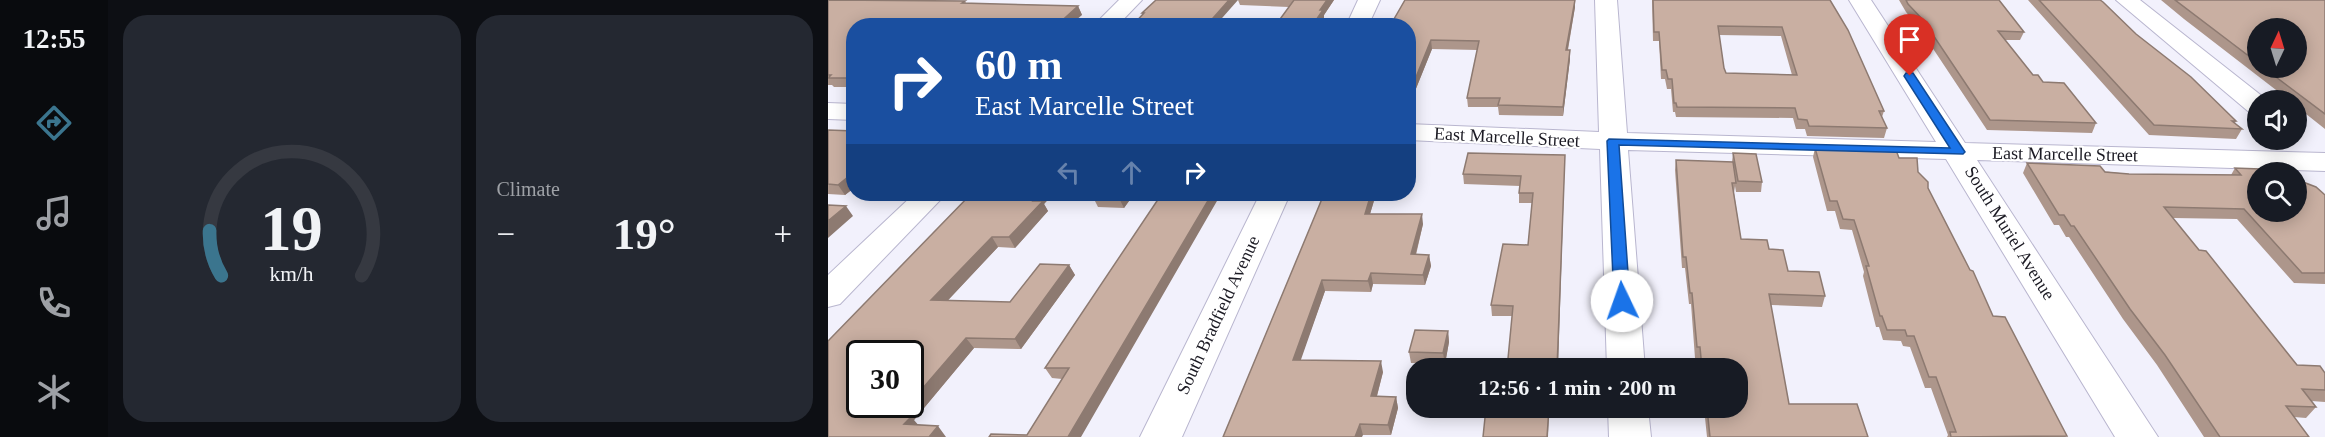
<!DOCTYPE html>
<html lang="en">
<head>
<meta charset="utf-8">
<style>
  :root { --surface:#171b24; --page:#242831; --text:#f1f3f6; --muted:#9ea1a6; --line:#363941; --accent:#3b758e }
  body { margin:0; font-family:Georgia,serif; background:var(--page); color:var(--text); height:100vh; display:flex; flex-direction:column; font-size:22px; white-space:nowrap }
  * { box-sizing:border-box; margin:0 }
  p { font-size:20px; color:var(--muted) }
  .icon { flex:none; width:33px; height:33px; fill:none; stroke:currentColor; stroke-width:2; stroke-linecap:round; stroke-linejoin:round }
  .map { position:relative; flex:1; overflow:hidden }
  .details { display:flex; flex-direction:column; gap:15px; padding:15px; background:#0d0f14; width:720px }
  .details>* { flex:none }
  .banner { position:absolute; left:18px; top:18px; width:570px; height:183px; border-radius:24px; box-shadow:0 3px 15px #0003; background:#1a4fa0; color:#fff; overflow:hidden }
  .needle { width:39px; rotate:4deg }
  .buttons { position:absolute; left:1419px; top:18px; display:grid; gap:12px }
  .buttons a { display:grid; place-items:center; width:60px; height:60px; border-radius:50%; background:var(--surface); box-shadow:0 3px 15px #0003; font-size:30px }
  .speed { position:absolute; left:18px; top:340px; display:flex; gap:12px; font-size:30px; font-weight:700; text-align:center }
  .speed>* { display:grid; place-content:center; width:78px; height:78px; border-radius:50%; background:var(--surface); box-shadow:0 3px 15px #0003; line-height:1 }
  .speed .limit { border:3px solid #111; border-radius:9px; background:#fff; color:#111 }
  .pin { position:absolute; display:grid; place-items:center; width:51px; height:51px; color:#fff; margin:-62px -26px; border-radius:50% 50% 50% 0; rotate:-45deg; box-shadow:0 0 6px #0007 }
  .pin .icon { rotate:45deg }
  .me { position:absolute; width:66px; margin:-33px; rotate:357deg; stroke-linejoin:round; filter:drop-shadow(0 0 4px #0008) }
  .turn { display:flex; align-items:center; gap:21px; height:126px; padding:0 30px; font-size:27px }
  .turn .icon { width:78px; height:78px; stroke-width:2.5 }
  .turn b { display:block; font-size:42px; line-height:51px }
  .lanes { display:flex; align-items:center; height:57px; padding:0 30px; background:#0003; justify-content:center; gap:30px; direction:ltr }
  .lanes .off { opacity:.35 }
  .big { font-size:45px; font-weight:700; line-height:1.1 }
  .details .card { flex:1; display:flex; flex-direction:column; justify-content:center; gap:9px; min-width:0; padding:0 21px; border-radius:24px; background:var(--page) }
  .details .dial { align-items:center; gap:0 }
  .dial svg { height:156px; overflow:visible; fill:none; stroke:var(--line); stroke-width:7; stroke-linecap:round; text-anchor:middle }
  .dial text { fill:var(--text); stroke:none }
  .heat { display:flex; justify-content:space-between; align-items:center; font-size:33px; direction:ltr }
  .details .tiles { flex:1; display:grid; gap:15px; grid-template-columns:repeat(2,1fr) }
  .trip { position:absolute; left:578px; top:358px; width:342px; height:60px; border-radius:24px; background:var(--surface); box-shadow:0 3px 15px #0003; font-weight:700; line-height:60px; text-align:center }
  main { display:flex; flex:1; min-height:0 }
  .dock { display:flex; flex-direction:column; width:108px; justify-content:space-around; align-items:center; background:#090b0e; color:var(--muted) }
  .dock .icon { width:42px; height:42px }
  .dock .current { color:var(--accent) }
  .dock b { font-size:27px; color:var(--text) }
  .map>svg:first-child { display:block }
  .lines { fill:none; stroke-linecap:round; stroke-linejoin:round }
  .minor-casing { stroke:#b9b6cf; stroke-width:2 }
  .minor { fill:#fff; fill-rule:evenodd }
  .wall { fill:#ad968b; fill-rule:evenodd }
  .shaded-wall { fill:#8d7a71 }
  .building { fill:#c9afa2; stroke:#8d7a71; stroke-width:1.5; fill-rule:evenodd }
  .route { fill:#1a73e8; stroke:#114b97; stroke-width:1.5 }
  .labels { text-anchor:middle; dominant-baseline:central; stroke-width:4.5; stroke-linejoin:round; paint-order:stroke }
  .street-label { font-size:18px; fill:#1b1a23; stroke:#fff }
</style>
</head>
<body>
<main>
<nav class="dock">
<b>12:55</b>
<svg class="icon current" aria-label="directions" viewBox="0 0 24 24"><path d="M12 3l9 9-9 9-9-9zM9 14v-3h6M13 9l2 2-2 2"/></svg>
<svg class="icon" aria-label="music" viewBox="0 0 24 24"><path d="M9 18V5l10-2v13"/><circle cx="6" cy="18" r="3"/><circle cx="16" cy="16" r="3"/></svg>
<svg class="icon" aria-label="phone" viewBox="0 0 24 24"><path d="M5 4h4l2 5-3 2q2 4 5 5l2-3 5 2v4C11 20 4 13 5 4z"/></svg>
<svg class="icon" aria-label="climate" viewBox="0 0 24 24"><path d="M12 3v18M4 7l16 10M4 17L20 7"/></svg>
</nav>
<section class="details">
<div class="tiles">
<div class="card dial"><svg viewBox="0 0 100 80">
<path d="M14 69A42 42 0 1 1 86 69"/>
<path d="M14 69A42 42 0 0 1 8 46" stroke="#3b758e"/>
<text x="50" y="56" font-size="32" font-weight="700">19</text>
<text x="50" y="72" font-size="11">km/h</text>
</svg></div>
<div class="card"><p>Climate</p>
<div class="heat"><a>−</a><b class="big">19°</b><a>+</a></div>
</div>
</div>
</section>
<div class="map">
<svg width="1497" height="437" viewBox="0 0 1497 437">
  <rect width="100%" height="100%" fill="#f2f1fc"/>
  <g class="lines">
    <defs>
      <path id="minor" d="M291 0H314L289 26H265Z
        M530 0H552L540 26H518Z
        M767 0H789L799 133 1108 142 1021 0H1043L1137 143 1497 153V171L1149 160 1330 437H1287L1118 159 800 150 817 369H779L772 149 580 140V124L771 132Z
        M1288 0H1312L1439 100H1430V114L1421 112Z
        M0 103 26 104V120L0 119Z
        M86 194H118L12 304 0 307V275Z
        M432 194H462L354 437H312Z
        M780 408H820L823 437H781Z"/>
    </defs>
    <use href="#minor" class="minor-casing"/>
    <use href="#minor" class="minor"/>
  </g>
  <path class="wall" d="M0 0 137 1 138 3 250 6 254 15 26 26V87H6L4 85H0Z
    M410 0H506L496 15V18L492 26H447L461 7 412 5Z
    M824 0H1002L1056 111 1054 117 1059 128 1056 138 979 136 977 129H968L965 118 848 117 847 112H845L843 89H839L837 79H833L831 41H825ZM891 35 953 36 964 75 898 73 896 68Z
    M1071 0H1171L1196 32 1192 40H1177L1205 75 1268 123 1264 133 1159 130 1092 29 1078 12Z
    M1200 0H1272L1308 34 1408 121 1407 123 1414 129 1408 139 1321 135Z
    M1333 0H1497V129L1468 106V100H1461L1356 19ZM1430 28 1468 68H1430Z
    M747 7 740 50H742V59L735 116 671 115 670 107H640L639 98 649 50 604 49 587 91H580V26Z
    M0 130 26 131V188L17 195 0 194Z
    M987 148 1071 158 1090 172 1100 188 1165 316 1238 437H1119L1120 435 1103 388H1097L1082 347 1075 346 1073 341 1055 340 1051 327H1048L1035 276 1036 272 1024 230 1012 229 1007 211H999L985 157Z
    M905 153 934 182 933 192H908L907 186 906 193 913 239 941 249 960 271 997 296 994 307 943 305 961 404 1040 437H879L876 408H909V369H871L870 358H867L863 304H861L857 268H854L847 170 848 160 904 162Z
    M737 155V165L684 316H664L663 305 700 245 704 203H691V193L692 186 636 184 635 174Z
    M1199 163 1301 174 1403 175 1407 168 1475 182 1497 195V284L1466 283 1409 219 1345 218 1371 250 1469 365 1497 373V402L1483 401 1488 407 1478 418 1466 417 1481 437H1376L1329 365 1295 319 1241 237H1238L1231 225H1226L1195 173Z
    M143 194H225L216 204 220 211 187 248 170 247 119 301 182 302 241 265 247 275 193 349 146 348 86 420 0 437Z
    M268 194H306L296 208 270 207 265 197Z
    M320 194H393L199 435 234 379 224 378 217 368 330 200Z
    M496 194H548L542 214 595 224 588 255H601L603 266 597 285 545 284 543 292 497 291 472 360 555 372 549 396 568 397 570 408 563 435H535L395 437Z
    M620 331 621 342 617 364 583 363 581 352Z
    M658 408H728V410H722Z"/>
  <path class="shaded-wall" d="M401 0H410L387 26H378Z
    M499 0H506L496 15V18L492 26H484L492 10Z
    M747 0V7L738 59V50Z
    M250 6 254 15 241 26H228Z
    M603 40 604 49 587 91 586 82Z
    M742 50V59L735 116V107Z
    M737 155 730 369H729Z
    M26 172V188L17 195 10 185Z
    M211 194H225L216 204 220 211 187 248 181 237 205 201Z
    M294 194H306L296 208 291 198Z
    M384 194H393L253 437H240Z
    M543 194H548L539 224 537 214Z
    M18 206 25 216 0 238V221Z
    M594 214 595 224 585 265 583 254Z
    M164 237 170 247 110 311 103 300Z
    M601 255 603 266 597 285 595 275Z
    M241 265 247 275 193 349 187 339Z
    M543 273 545 284 543 292 540 281Z
    M494 280 497 291 469 371 465 360Z
    M620 331 621 342 617 364 615 353Z
    M138 338 146 348 86 420 92 427 76 424 71 416 81 405H82V403Z
    M553 361 555 372 546 407 543 396Z
    M568 397 570 408 563 435 560 425Z
    M721 408 720 437H719Z
    M532 424 535 435 534 437H527Z
    M110 426 118 437H101Z"/>
  <path class="building" d="M0 0 137 1 134 3 250 6 228 26H26V78H0L3 75H0Z
    M328 0H401L378 26H304L316 13H314Z
    M466 0H499L492 10H495L484 26H447Z
    M577 0H747L738 50H742L735 107 670 105 672 98H639L651 41 603 40 586 82H580V26H562Z
    M825 0H1002L1020 30 1056 111H1051L1059 128 981 126 979 120 970 119 967 108 849 107 848 103H846L844 79H840L838 70H834L831 32H826ZM890 26 954 27 969 75 898 73 896 68Z
    M1078 0H1171L1196 32 1170 31 1205 75H1210L1215 82 1236 83 1268 123 1162 120 1095 20 1080 4Z
    M1211 0H1272L1275 2 1308 34 1363 77 1408 121H1404L1414 129 1326 125Z
    M1347 0H1497V114L1436 68H1468V28H1430V63Z
    M0 130 26 131V172L10 185 0 184Z
    M987 148 1068 150 1071 158H1089L1090 172 1100 182V188L1142 270 1145 271 1165 316 1177 317 1239 436 1123 437 1122 432H1128L1108 377H1101L1086 336H1079L1077 330H1059L1054 316H1052L1038 266H1041L1026 220 1015 219 1009 201H1002Z
    M640 153 737 155 729 369H679L685 306 663 305 675 244 700 245 705 193H691L693 176 635 174Z
    M905 153 928 154 934 182 910 181Z
    M848 160 905 162 908 183H904L913 239 939 240 941 249 955 250 960 271 991 272 997 296 941 294 961 404H1029L1040 437H882L879 408H909V369H874L872 347H869L864 293H862L858 257H855Z
    M1199 163 1272 166 1277 172 1301 174 1413 175 1407 168 1462 170 1465 172H1430V212H1468V176L1475 182 1488 187 1497 195V273H1474L1416 209 1336 207 1371 250 1378 251 1469 365 1492 366 1497 373V390L1474 389 1488 407 1458 406 1481 437H1392L1337 355 1302 309 1246 226H1243L1236 215H1231Z
    M143 194H211L205 201H215L181 237H164L103 300 182 302 212 264 241 265 187 339 138 338 82 403V354H32V405H81L71 416 83 417 76 424 110 426 101 437H112H0V341Z
    M268 194H294L291 198 265 197Z
    M331 194H384L240 437H161L163 434 199 435 241 368H217L333 195Z
    M496 194H543L537 214H594L583 254 601 255 595 275 543 273 540 281 494 280 465 360 553 361 543 396 568 397 560 425 532 424 527 437H395Z
    M0 205 18 206 0 221Z
    M587 330 620 331 615 353 581 352Z
    M658 408H721L719 437H655Z"/>
  <path class="route" d="M1078 73H1085L1137 152 1135 154 791 145 802 301 799 305H789L786 301 779 141 781 139 1122 148 1076 76Z"/>
  <g class="labels">
    <g class="street-label">
      <text transform="translate(679 137) rotate(3)">East Marcelle Street</text>
      <text transform="translate(1237 154) rotate(1)">East Marcelle Street</text>
      <text transform="translate(1182 233) rotate(58)">South Muriel Avenue</text>
      <text transform="translate(390 315) rotate(-65)">South Bradfield Avenue</text>
    </g>
  </g>
</svg>
<div class="buttons">
<a><svg class="needle" viewBox="-14 -14 28 28"><path d="M0-13l5 13h-10z" fill="#e53935"/><path d="M0 13l5-13h-10z" fill="#9ea1a6"/></svg></a>
<a><svg class="icon" aria-label="sound" viewBox="0 0 24 24"><path d="M4 9h4l5-4v14l-5-4H4zM17 9q2 3 0 6"/></svg></a>
<a><svg class="icon" aria-label="search" viewBox="0 0 24 24"><circle cx="10" cy="10" r="6"/><path d="M15 15l6 6"/></svg></a>
</div>
<div class="speed"><div class="limit">30</div></div>
<div class="pin" style="left:1082px;top:76px;background:#d93025"><svg class="icon" aria-label="arrive" viewBox="0 0 24 24"><path d="M6 21V4h12l-3 4 3 4H6"/></svg></div>
<svg class="me" style="left:794px;top:301px" viewBox="-20 -20 40 40"><circle r="19" fill="#fff"/><path d="M0-13L10 11 0 6-10 11z" fill="#1a73e8"/></svg>
<div class="trip">12:56 · 1 min · 200 m</div>
<div class="banner">
<div class="turn"><svg class="icon" aria-label="right" viewBox="0 0 24 24"><path d="M7 20v-9h11M14 6l5 5-5 5"/></svg><div><b>60 m</b>East Marcelle Street</div></div>
<div class="lanes"><svg class="icon off" aria-label="left" viewBox="0 0 24 24"><path d="M17 20v-9H6M10 6l-5 5 5 5"/></svg><svg class="icon off" aria-label="ahead" viewBox="0 0 24 24"><path d="M12 20V5M6 11l6-6 6 6"/></svg><svg class="icon" aria-label="right" viewBox="0 0 24 24"><path d="M7 20v-9h11M14 6l5 5-5 5"/></svg></div>
</div>
</div>
</main>
</body>
</html>
